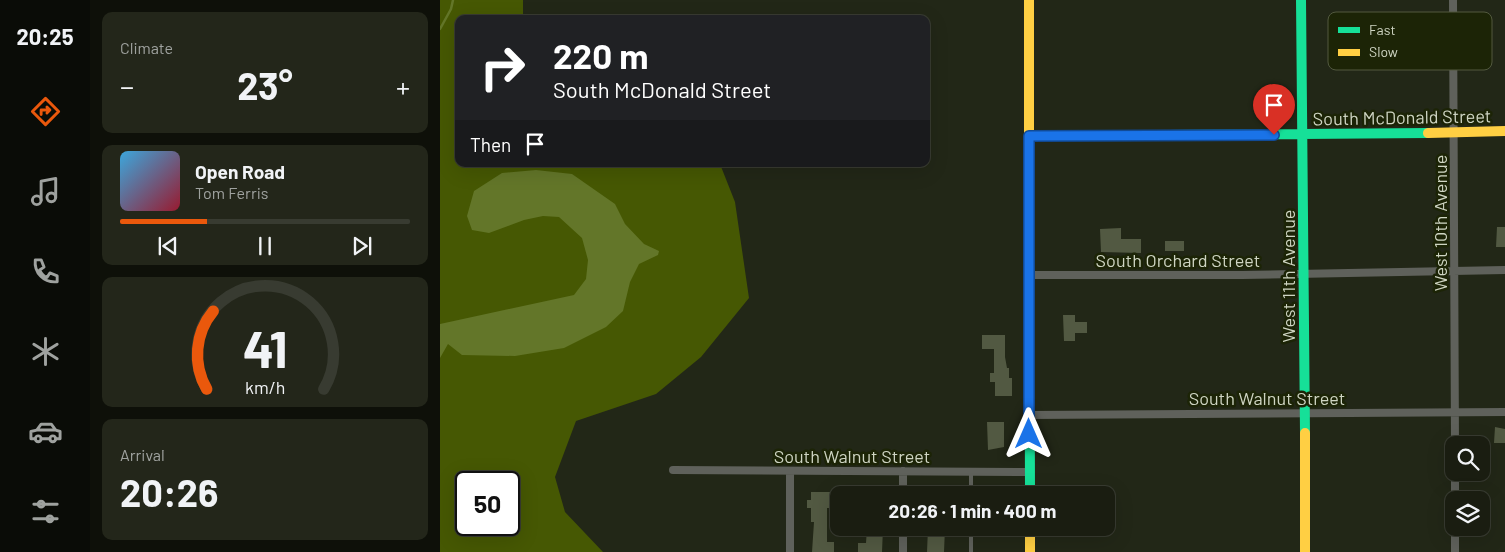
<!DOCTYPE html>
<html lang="en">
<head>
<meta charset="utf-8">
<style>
  :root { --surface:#1a1d11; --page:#23261a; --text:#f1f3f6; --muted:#9fa29f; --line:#383b31; --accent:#ea580c }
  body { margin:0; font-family:Barlow,sans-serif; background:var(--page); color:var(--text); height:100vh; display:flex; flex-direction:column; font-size:19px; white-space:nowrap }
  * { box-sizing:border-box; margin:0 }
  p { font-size:16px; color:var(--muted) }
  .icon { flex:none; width:28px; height:28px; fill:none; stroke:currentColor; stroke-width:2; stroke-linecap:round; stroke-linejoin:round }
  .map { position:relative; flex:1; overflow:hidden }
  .side { display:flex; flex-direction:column; gap:12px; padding:12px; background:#0e1009; width:350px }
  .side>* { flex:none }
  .top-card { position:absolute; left:15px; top:15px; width:475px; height:152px; border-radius:10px; box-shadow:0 5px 20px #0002,0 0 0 1px var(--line); background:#202124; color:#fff; overflow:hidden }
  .controls { position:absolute; left:1005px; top:436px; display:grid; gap:10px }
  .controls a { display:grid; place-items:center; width:45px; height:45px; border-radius:10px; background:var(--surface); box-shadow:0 5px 20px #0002,0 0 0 1px var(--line); font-size:25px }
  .speed { position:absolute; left:15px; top:471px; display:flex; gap:10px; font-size:25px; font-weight:700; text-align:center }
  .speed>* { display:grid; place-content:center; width:65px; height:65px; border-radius:50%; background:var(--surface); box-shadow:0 5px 20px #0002,0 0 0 1px var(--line); line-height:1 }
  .speed .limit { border:2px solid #111; border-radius:8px; background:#fff; color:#111 }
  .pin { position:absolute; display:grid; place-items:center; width:42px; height:42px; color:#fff; margin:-51px -21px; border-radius:50% 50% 50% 0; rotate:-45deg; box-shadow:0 0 5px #0007 }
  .pin .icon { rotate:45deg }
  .me { position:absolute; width:55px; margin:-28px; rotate:0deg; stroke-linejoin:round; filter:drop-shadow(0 0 4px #0008) }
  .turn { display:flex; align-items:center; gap:18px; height:105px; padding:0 15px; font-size:22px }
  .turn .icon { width:65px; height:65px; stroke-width:2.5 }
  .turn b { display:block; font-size:35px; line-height:42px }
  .then { display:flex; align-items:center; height:48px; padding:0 15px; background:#0003; gap:10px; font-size:19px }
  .big { font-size:38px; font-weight:700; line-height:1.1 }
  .side .card { flex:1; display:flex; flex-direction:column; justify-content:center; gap:8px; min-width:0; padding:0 18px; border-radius:10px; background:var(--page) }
  .side .dial { align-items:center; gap:0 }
  .dial svg { height:130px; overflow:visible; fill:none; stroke:var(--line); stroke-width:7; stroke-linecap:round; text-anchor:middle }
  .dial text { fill:var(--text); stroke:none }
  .song { display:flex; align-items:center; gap:15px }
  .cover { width:60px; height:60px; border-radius:8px; background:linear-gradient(135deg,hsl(200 70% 55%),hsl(350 70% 35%)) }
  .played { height:5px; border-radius:2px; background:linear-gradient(90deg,var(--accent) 30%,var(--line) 30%) }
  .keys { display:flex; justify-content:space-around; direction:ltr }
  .heat { display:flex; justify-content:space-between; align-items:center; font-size:28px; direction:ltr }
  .trip { position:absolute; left:390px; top:486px; width:285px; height:50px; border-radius:10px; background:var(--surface); box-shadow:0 5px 20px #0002,0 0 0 1px var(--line); font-weight:700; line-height:50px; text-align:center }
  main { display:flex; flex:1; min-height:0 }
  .menu { display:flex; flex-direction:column; width:90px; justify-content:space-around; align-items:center; background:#0a0c07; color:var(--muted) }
  .menu .icon { width:35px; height:35px }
  .menu .current { color:var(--accent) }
  .menu b { font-size:22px; color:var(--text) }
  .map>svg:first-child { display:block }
  .forest { fill:#465803; fill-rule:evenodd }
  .water { fill:#637629 }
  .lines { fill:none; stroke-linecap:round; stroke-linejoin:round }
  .stream { stroke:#637629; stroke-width:2.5 }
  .building { fill:#525942 }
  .lane { stroke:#5f615b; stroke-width:4 }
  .street { stroke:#5f615b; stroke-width:8 }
  .fast { stroke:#16e098; stroke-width:10 }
  .slow { stroke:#ffcf43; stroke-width:10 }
  .route-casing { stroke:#114b97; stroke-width:12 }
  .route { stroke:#1a73e8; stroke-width:9 }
  .labels { text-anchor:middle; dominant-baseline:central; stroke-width:5; stroke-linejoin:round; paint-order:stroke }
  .street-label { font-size:18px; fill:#cfd5c3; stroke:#1c2406 }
  .key { fill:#1c2406; stroke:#52593f; stroke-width:1 }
  .key-label { font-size:14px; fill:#cfd5c3 }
</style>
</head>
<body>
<main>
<nav class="menu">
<b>20:25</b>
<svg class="icon current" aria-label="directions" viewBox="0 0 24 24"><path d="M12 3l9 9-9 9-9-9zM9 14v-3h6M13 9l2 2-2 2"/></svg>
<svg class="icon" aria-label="music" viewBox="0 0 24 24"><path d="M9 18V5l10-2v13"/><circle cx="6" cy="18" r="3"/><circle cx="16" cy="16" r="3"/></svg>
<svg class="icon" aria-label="phone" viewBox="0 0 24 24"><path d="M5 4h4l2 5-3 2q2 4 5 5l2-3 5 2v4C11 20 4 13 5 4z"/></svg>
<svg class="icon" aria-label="climate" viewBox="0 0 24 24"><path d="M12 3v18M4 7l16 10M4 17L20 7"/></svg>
<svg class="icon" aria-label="car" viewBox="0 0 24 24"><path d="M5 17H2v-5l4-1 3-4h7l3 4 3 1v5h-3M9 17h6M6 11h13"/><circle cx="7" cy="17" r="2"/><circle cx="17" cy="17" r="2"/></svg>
<svg class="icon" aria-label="filters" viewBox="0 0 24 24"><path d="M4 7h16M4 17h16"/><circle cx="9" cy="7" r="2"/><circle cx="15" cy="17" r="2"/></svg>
</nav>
<section class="side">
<div class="card"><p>Climate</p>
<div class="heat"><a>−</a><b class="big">23°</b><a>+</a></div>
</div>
<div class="card">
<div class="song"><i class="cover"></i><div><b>Open Road</b><p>Tom Ferris</p></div></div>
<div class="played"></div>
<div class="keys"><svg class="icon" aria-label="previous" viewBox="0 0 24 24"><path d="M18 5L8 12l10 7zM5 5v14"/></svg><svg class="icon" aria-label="pause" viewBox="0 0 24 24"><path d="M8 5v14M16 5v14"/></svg><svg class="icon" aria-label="next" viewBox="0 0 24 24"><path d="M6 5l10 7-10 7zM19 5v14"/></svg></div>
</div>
<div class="card dial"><svg viewBox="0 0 100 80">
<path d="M14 69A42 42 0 1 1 86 69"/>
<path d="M14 69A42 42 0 0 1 18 21" stroke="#ea580c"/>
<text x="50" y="56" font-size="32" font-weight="700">41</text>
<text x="50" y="72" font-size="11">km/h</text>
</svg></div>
<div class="card"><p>Arrival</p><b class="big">20:26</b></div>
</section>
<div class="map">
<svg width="1065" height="552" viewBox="0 0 1065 552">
  <rect width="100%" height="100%" fill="#222717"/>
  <path class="forest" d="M0 0H83V19H19V164H280L295 202 309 298 261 357 216 394 136 421 115 477 125 512 163 552H0ZM26 482H69V525H26Z"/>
  <path class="water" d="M96 170 132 174 175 204 185 224 204 244 219 251 218 255 199 264 190 282 183 311 166 327 124 348 75 356 22 355 8 344 0 358V324L134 295 146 279 148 260 142 238 119 217 103 216 84 220 49 233 32 230 27 216 34 191 62 173Z"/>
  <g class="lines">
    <path class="stream" d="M0 29 11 9 13 0"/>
  </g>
  <path class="building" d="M1057 227H1065V247H1056Z
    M681 228V239H701V253L661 252 660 229Z
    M725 241H744V251H725Z
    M623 315H635V322H647V333H635V341H624Z
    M542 335H565V357L567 368H569V378H572V396H555V382H550V373H554V349H542Z
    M547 422H564V447L548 450Z
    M1055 427 1065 429V443H1054Z
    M371 492H394V508H387V542H394V552H372L374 522H371V508H367V500H371Z
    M427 528H443L442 552H418V543H426Z
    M488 528H505L504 552H487Z"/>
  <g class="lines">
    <path class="lane" d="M531 472V495
      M531 528V552"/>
    <path class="street" d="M1013 0 1015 445
      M590 275H802L1065 270
      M589 415 1065 412
      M233 470 589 472
      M463 471V495
      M1015 472V500
      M463 528V552
      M1015 528V552
      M350 552V471"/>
    <path class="fast" d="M861 0 865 433
      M589 136 988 133
      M589 152 590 495"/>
    <path class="slow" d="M589 0V152
      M988 133 1065 131
      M865 433V552
      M590 528V552"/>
  </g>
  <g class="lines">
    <defs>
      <path id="route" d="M589 434V136L834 135"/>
    </defs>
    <use href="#route" class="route-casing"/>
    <use href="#route" class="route"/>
  </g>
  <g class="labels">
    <g class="street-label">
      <text transform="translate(962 117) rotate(-1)">South McDonald Street</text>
      <text transform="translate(1000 223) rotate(-90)">West 10th Avenue</text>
      <text x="738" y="260">South Orchard Street</text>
      <text transform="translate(848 276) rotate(-90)">West 11th Avenue</text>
      <text x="827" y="398">South Walnut Street</text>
      <text x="412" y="456">South Walnut Street</text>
    </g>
  </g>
  <rect x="888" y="12" width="164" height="58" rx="8" class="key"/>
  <rect x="898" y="27" width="22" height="6" fill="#16e098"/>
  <rect x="898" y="49" width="22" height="7" fill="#ffcf43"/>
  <g class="key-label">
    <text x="929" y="35">Fast</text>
    <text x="929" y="57">Slow</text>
  </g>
</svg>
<div class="controls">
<a><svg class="icon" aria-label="search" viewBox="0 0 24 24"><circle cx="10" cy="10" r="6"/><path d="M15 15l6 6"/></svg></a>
<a><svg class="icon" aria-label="layers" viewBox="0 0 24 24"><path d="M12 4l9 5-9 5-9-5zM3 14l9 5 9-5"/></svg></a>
</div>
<div class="speed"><div class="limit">50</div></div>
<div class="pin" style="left:834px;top:135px;background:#d93025"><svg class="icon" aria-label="arrive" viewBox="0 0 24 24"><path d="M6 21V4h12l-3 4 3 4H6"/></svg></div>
<svg class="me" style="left:589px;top:434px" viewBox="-20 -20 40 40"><path d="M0-17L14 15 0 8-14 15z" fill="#1a73e8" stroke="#fff" stroke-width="4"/></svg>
<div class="trip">20:26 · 1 min · 400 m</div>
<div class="top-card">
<div class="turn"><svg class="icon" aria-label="right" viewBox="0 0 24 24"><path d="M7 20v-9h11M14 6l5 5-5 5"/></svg><div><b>220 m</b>South McDonald Street</div></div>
<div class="then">Then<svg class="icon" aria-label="arrive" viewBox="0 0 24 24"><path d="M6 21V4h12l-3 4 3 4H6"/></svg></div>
</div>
</div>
</main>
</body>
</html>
